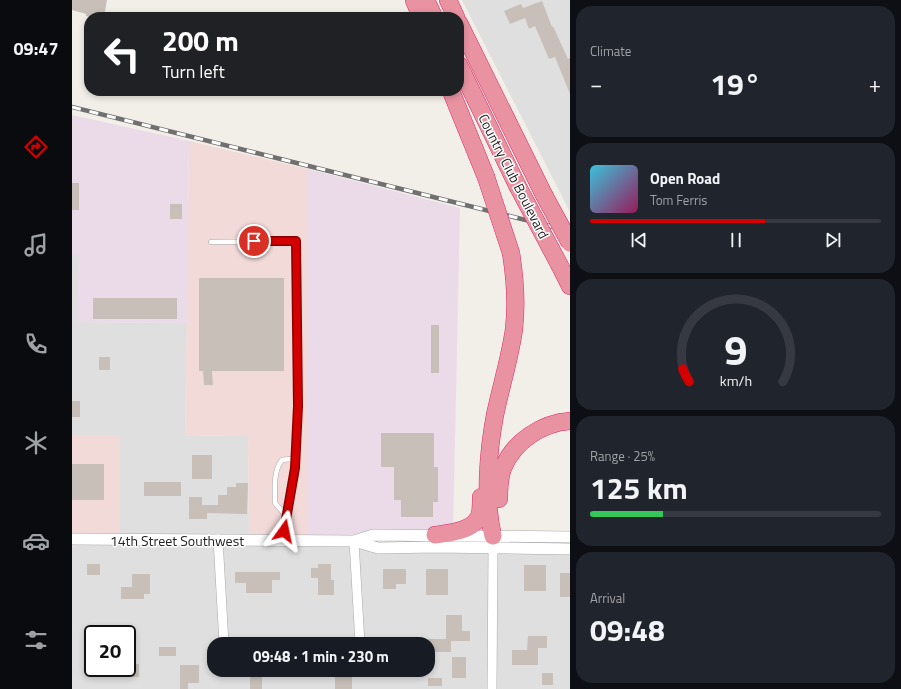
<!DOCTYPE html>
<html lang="en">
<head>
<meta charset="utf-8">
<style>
  :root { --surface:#171b24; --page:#20242c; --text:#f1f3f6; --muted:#9ea1a6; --line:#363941; --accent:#d40000 }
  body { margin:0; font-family:"Titillium Web",sans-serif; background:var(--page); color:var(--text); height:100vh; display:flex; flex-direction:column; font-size:15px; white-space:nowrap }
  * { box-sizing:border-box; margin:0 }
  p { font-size:13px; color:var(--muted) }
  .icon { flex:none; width:22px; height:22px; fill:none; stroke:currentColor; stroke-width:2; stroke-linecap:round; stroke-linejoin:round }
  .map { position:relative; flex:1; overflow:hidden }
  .details { display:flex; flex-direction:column; gap:6px; padding:6px; background:#0d0f14; width:331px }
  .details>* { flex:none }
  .hud { position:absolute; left:12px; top:12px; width:380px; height:84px; border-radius:16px; box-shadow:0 2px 6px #0003; background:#202124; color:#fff; overflow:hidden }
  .speed { position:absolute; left:12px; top:625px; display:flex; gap:8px; font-size:20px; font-weight:700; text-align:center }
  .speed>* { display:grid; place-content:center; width:52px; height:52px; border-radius:50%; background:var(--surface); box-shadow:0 2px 6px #0003; line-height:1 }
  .speed .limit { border:2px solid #111; border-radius:6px; background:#fff; color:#111 }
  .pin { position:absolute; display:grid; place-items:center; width:34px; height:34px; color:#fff; margin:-17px; border:2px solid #fff; border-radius:50%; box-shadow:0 1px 4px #0007 }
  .me { position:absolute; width:44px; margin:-22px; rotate:12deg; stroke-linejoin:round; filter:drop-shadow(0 0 3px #0008) }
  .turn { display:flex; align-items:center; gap:14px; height:84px; padding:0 12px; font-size:18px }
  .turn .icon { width:52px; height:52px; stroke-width:2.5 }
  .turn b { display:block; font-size:28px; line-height:34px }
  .big { font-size:30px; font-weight:700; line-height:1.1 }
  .details .widget { flex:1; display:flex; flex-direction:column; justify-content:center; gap:6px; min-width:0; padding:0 14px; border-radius:16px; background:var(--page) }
  .details .dial { align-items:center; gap:0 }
  .dial svg { height:104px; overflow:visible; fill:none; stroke:var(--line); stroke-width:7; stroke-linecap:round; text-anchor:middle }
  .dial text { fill:var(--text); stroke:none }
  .song { display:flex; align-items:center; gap:12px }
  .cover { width:48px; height:48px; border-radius:6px; background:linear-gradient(135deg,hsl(190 70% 55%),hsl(330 70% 35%)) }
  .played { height:4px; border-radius:2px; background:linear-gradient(90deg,var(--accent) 60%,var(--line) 60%) }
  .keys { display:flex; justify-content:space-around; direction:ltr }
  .heat { display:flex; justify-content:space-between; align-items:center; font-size:22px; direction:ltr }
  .charge { height:6px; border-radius:3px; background:linear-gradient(90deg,#34c759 25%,var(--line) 0) }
  .trip { position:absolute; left:135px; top:637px; width:228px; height:40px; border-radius:16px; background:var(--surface); box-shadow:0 2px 6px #0003; font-weight:700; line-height:40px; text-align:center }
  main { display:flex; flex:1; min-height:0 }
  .tab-bar { display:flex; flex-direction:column; width:72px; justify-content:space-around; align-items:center; background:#090b0e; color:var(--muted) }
  .tab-bar .icon { width:28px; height:28px }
  .tab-bar .selected { color:var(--accent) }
  .tab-bar b { font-size:18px; color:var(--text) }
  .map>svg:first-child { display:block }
  .residential { fill:#e0dfdf; fill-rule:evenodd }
  .commercial { fill:#f2dad9 }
  .industrial { fill:#ebdbe8 }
  .building { fill:#c7bfb8 }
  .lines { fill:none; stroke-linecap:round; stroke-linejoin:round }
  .service-casing { stroke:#a9a9a9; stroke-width:5.5 }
  .minor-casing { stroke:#a9a9a9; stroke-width:10 }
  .tertiary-casing { stroke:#a9a9a9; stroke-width:12 }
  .motorway-casing { stroke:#dc2a67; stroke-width:18 }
  .service { stroke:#fff; stroke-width:4.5 }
  .minor { stroke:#fff; stroke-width:9 }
  .tertiary { stroke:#fff; stroke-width:11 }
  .motorway { stroke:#e892a2; stroke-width:17 }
  .rail-casing { stroke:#707070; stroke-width:4.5 }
  .rail { stroke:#fff; stroke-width:3; stroke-dasharray:9; stroke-linecap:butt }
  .motorway-bridge-casing { stroke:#dc2a67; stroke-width:18; stroke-linecap:butt }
  .motorway-bridge { stroke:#e892a2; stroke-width:17 }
  .route-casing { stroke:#8a0000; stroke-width:10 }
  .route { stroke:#d40000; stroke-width:7 }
  .labels { text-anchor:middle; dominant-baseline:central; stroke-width:3; stroke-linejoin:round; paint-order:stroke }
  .street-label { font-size:14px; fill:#222; stroke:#fff }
</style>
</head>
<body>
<main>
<nav class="tab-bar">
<b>09:47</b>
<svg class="icon selected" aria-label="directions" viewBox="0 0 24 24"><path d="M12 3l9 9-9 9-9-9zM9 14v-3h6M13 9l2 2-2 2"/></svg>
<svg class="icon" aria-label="music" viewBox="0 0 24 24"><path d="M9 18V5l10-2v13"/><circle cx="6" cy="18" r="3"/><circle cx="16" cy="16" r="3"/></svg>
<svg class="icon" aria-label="phone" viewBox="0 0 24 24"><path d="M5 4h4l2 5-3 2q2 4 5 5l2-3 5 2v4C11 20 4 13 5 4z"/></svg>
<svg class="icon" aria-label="climate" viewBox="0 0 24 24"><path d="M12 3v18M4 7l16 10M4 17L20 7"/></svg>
<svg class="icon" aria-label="car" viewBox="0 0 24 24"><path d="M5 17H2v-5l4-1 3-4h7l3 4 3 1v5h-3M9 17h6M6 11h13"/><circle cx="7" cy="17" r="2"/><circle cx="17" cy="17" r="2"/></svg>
<svg class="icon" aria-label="filters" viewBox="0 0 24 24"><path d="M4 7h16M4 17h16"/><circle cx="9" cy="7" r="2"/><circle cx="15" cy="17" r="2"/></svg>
</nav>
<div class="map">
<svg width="498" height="689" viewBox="0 0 498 689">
  <rect width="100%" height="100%" fill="#f2efe9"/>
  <path class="residential" d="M390 0H498V212Z
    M0 255H7L6 322 115 323 113 436 176 435 177 540 306 548 498 550V689H0V539L48 435H0ZM21 634H55V668H21ZM142 644H356V670H142Z"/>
  <path class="commercial" d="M117 141 236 169V541L177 540 176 435 113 436Z
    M0 435H48V539H0Z"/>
  <path class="industrial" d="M0 115 117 141 115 323 5 322 7 255H0Z
    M236 169 388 208 381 533 236 541Z"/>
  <path class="building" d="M0 0H35L32 17H18L14 16V14L0 10Z
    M470 1 480 27 481 26 496 59 498 58V94L483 57 477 59 463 26 457 29 453 18 438 24 432 11 449 4 451 8Z
    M0 183H7V210H0Z
    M98 204H110V219H98Z
    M127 278H212V371H140L141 385H132L131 371H127Z
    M21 298H105V319H21Z
    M359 325H367V373H359Z
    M27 357H38V370H27Z
    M0 401H8V417H0Z
    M309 433H362V467H366V502H361V517H329V500H322V467H309Z
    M120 455H140V479H120Z
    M0 464H32V500H0Z
    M72 482H109V496H72Z
    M164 483H176L175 514 135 513V519H117V497H130V505H146V495H155V487H164Z
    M15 564H28V575H15Z
    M246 564H259V580H262V595H246V578H239V568H246Z
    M452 565H474V591H452Z
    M311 569H334V584H324V589H311Z
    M354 569H376V595H354Z
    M163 572H208V580H200V593H174V583H163Z
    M488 573H498V597H488Z
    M60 574H78V594H72V599H49V587H60Z
    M374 615H390V631H398V641H379V652H356V639H374Z
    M456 636H475V648H466V665H440V650H455Z
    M87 647H104V656H87Z
    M380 657H394V678H380Z
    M55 664H67V677H20V668H55Z
    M108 665H127V683H116V689H108Z
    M263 672 280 673V689H263Z
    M470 673H481V685H470Z
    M178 677H190V689H178Z
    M356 678H370V686H356Z"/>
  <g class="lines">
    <defs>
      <path id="service" d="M139 242 224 241C224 280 225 319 225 357 226 419 226 480 209 539
        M215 517 203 503C203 489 201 471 210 460L218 459 223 462"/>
      <path id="minor" d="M146 539 152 644
        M282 541 288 644
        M153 670V672
        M420 689 421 549"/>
      <path id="tertiary" d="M0 539 282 541 306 548 363 547 498 549
        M282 541 301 535 498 537"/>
      <path id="motorway" d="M342 0 349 17
        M354 0 362 17
        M376 0 384 17
        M387 23 472 195
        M387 65 445 185
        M379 91 414 177
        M488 266 498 286
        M427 499C427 489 427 478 431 468 442 441 470 423 498 421
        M363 535C378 533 403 531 408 514 409 509 409 502 409 497
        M421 536C412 500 416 452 423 415 429 386 438 358 442 329 445 303 443 278 439 253"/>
    </defs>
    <use href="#service" class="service-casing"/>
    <use href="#minor" class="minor-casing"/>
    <use href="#tertiary" class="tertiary-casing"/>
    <use href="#motorway" class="motorway-casing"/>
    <use href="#service" class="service"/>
    <use href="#minor" class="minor"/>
    <use href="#tertiary" class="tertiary"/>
    <use href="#motorway" class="motorway"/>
    <defs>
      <path id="rail" d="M0 107 498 231"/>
    </defs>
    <use href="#rail" class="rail-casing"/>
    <use href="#rail" class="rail"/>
    <defs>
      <path id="motorway-bridge" d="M414 177 439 253
        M445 185 488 266
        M472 195 498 243"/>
    </defs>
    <use href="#motorway-bridge" class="motorway-bridge-casing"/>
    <use href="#motorway-bridge" class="motorway-bridge"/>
  </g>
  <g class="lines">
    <defs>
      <path id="route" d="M182 241H224L226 406 223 468 212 531"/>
    </defs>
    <use href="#route" class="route-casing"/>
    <use href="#route" class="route"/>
  </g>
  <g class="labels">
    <g class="street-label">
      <text transform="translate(442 176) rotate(63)">Country Club Boulevard</text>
      <text x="105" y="540">14th Street Southwest</text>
    </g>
  </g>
</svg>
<div class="speed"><div class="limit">20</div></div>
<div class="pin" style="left:182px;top:241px;background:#d93025"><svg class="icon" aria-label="arrive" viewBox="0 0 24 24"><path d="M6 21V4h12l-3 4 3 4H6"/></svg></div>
<svg class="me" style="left:212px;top:531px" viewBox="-20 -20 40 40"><path d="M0-17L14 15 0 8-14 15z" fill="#d40000" stroke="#fff" stroke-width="4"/></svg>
<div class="trip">09:48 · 1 min · 230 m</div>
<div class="hud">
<div class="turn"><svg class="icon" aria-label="left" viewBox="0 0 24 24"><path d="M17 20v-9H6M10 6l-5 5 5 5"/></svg><div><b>200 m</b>Turn left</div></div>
</div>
</div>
<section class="details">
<div class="widget"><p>Climate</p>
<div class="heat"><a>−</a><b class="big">19°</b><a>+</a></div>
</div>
<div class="widget">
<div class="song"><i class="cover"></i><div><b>Open Road</b><p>Tom Ferris</p></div></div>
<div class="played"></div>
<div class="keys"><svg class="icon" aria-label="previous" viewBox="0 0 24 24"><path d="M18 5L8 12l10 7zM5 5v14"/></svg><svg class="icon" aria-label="pause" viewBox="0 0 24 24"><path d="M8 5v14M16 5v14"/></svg><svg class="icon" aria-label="next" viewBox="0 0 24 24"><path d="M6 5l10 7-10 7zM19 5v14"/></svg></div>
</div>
<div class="widget dial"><svg viewBox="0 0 100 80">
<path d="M14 69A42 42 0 1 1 86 69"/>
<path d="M14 69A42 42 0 0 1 9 59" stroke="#d40000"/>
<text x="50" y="56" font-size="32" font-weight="700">9</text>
<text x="50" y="72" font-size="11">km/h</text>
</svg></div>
<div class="widget"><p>Range · 25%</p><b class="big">125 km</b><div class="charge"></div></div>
<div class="widget"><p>Arrival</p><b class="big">09:48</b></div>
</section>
</main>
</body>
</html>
